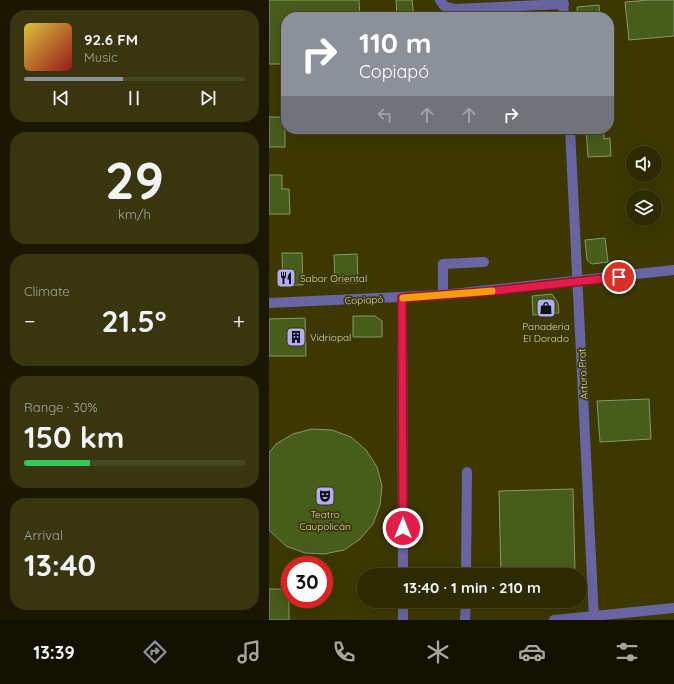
<!DOCTYPE html>
<html lang="en">
<head>
<meta charset="utf-8">
<style>
  :root { --surface:#2d2a00; --page:#39360f; --text:#f1f3f6; --muted:#a7a799; --line:#484622; --accent:#8c9099 }
  body { margin:0; font-family:Quicksand,sans-serif; background:var(--page); color:var(--text); height:100vh; display:flex; flex-direction:column; font-size:15px; white-space:nowrap }
  * { box-sizing:border-box; margin:0 }
  p { font-size:13px; color:var(--muted) }
  .icon { flex:none; width:22px; height:22px; fill:none; stroke:currentColor; stroke-width:2; stroke-linecap:round; stroke-linejoin:round }
  .map { position:relative; flex:1; overflow:hidden }
  .drawer { display:flex; flex-direction:column; gap:10px; padding:10px; background:#191700; width:269px }
  .drawer>* { flex:none }
  .banner { position:absolute; left:12px; top:12px; width:333px; height:122px; border-radius:16px; box-shadow:0 4px 16px #0002,0 0 0 1px var(--line); background:#8c9099; color:#fff; overflow:hidden }
  .controls { position:absolute; left:357px; top:146px; display:grid; gap:8px }
  .controls a { display:grid; place-items:center; width:36px; height:36px; border-radius:50%; background:var(--surface); box-shadow:0 4px 16px #0002,0 0 0 1px var(--line); font-size:20px }
  .speed { position:absolute; left:12px; top:556px; display:flex; gap:8px; font-size:20px; font-weight:700; text-align:center }
  .speed>* { display:grid; place-content:center; width:52px; height:52px; border-radius:50%; background:var(--surface); box-shadow:0 4px 16px #0002,0 0 0 1px var(--line); line-height:1 }
  .speed .limit { border:6px solid #d22; background:#fff; color:#111 }
  .pin { position:absolute; display:grid; place-items:center; width:34px; height:34px; color:#fff; margin:-17px; border:2px solid #fff; border-radius:50%; box-shadow:0 1px 4px #0007 }
  .me { position:absolute; width:44px; margin:-22px; rotate:0deg; stroke-linejoin:round; filter:drop-shadow(0 0 3px #0008) }
  .turn { display:flex; align-items:center; gap:14px; height:84px; padding:0 12px; font-size:18px }
  .turn .icon { width:52px; height:52px; stroke-width:2.5 }
  .turn b { display:block; font-size:28px; line-height:34px }
  .lanes { display:flex; align-items:center; height:38px; padding:0 12px; background:#0003; justify-content:center; gap:20px; direction:ltr }
  .lanes .off { opacity:.35 }
  .big { font-size:30px; font-weight:800; line-height:1.1 }
  .drawer .card { flex:1; display:flex; flex-direction:column; justify-content:center; gap:6px; min-width:0; padding:0 14px; border-radius:16px; background:var(--page) }
  .drawer .dial { align-items:center; gap:0 }
  .dial b { font-size:52px; line-height:1 }
  .song { display:flex; align-items:center; gap:12px }
  .cover { width:48px; height:48px; border-radius:6px; background:linear-gradient(135deg,hsl(50 70% 55%),hsl(0 70% 35%)) }
  .played { height:4px; border-radius:2px; background:linear-gradient(90deg,var(--accent) 45%,var(--line) 45%) }
  .keys { display:flex; justify-content:space-around; direction:ltr }
  .heat { display:flex; justify-content:space-between; align-items:center; font-size:22px; direction:ltr }
  .charge { height:6px; border-radius:3px; background:linear-gradient(90deg,#34c759 30%,var(--line) 0) }
  .trip { position:absolute; left:88px; top:568px; width:230px; height:40px; border-radius:20px; background:var(--surface); box-shadow:0 4px 16px #0002,0 0 0 1px var(--line); font-weight:800; line-height:40px; text-align:center }
  .tabs { display:flex; height:64px; justify-content:space-around; align-items:center; background:#121100; color:var(--muted) }
  .tabs .icon { width:28px; height:28px }
  .tabs .on { color:var(--accent) }
  .tabs b { font-size:18px; color:var(--text) }
  main { display:flex; flex:1; min-height:0 }
  .map>svg:first-child { display:block }
  .building { fill:#485c1c; stroke:#869969 }
  .lines { fill:none; stroke-linecap:round; stroke-linejoin:round }
  .minor { stroke:#6965a3; stroke-width:10 }
  .route-casing { stroke:#92132f; stroke-width:10 }
  .route { stroke:#e11d48; stroke-width:7 }
  .slow { stroke:#f59e0b; stroke-width:7 }
  .labels { text-anchor:middle; dominant-baseline:central; stroke-width:3.5; stroke-linejoin:round; paint-order:stroke }
  .poi-label { font-size:10px; fill:#d8d7bd; stroke:#3c3800; text-anchor:start }
  .street-label { font-size:10px; fill:#d8d7bd; stroke:#3c3800 }
</style>
</head>
<body>
<main>
<section class="drawer">
<div class="card">
<div class="song"><i class="cover"></i><div><b>92.6 FM</b><p>Music</p></div></div>
<div class="played"></div>
<div class="keys"><svg class="icon" aria-label="previous" viewBox="0 0 24 24"><path d="M18 5L8 12l10 7zM5 5v14"/></svg><svg class="icon" aria-label="pause" viewBox="0 0 24 24"><path d="M8 5v14M16 5v14"/></svg><svg class="icon" aria-label="next" viewBox="0 0 24 24"><path d="M6 5l10 7-10 7zM19 5v14"/></svg></div>
</div>
<div class="card dial"><b>29</b><p>km/h</p></div>
<div class="card"><p>Climate</p>
<div class="heat"><a>−</a><b class="big">21.5°</b><a>+</a></div>
</div>
<div class="card"><p>Range · 30%</p><b class="big">150 km</b><div class="charge"></div></div>
<div class="card"><p>Arrival</p><b class="big">13:40</b></div>
</section>
<div class="map">
<svg width="405" height="620" viewBox="0 0 405 620">
  <rect width="100%" height="100%" fill="#3c3800"/>
  <path class="building" d="M0 0H90L91 17H17V64H0Z
    M127 0H143L145 17 128 16Z
    M380 0H405V36L360 40 356 2Z
    M330 5 331 17H309L308 7Z
    M0 117H16V147H0Z
    M317 129H335V139L341 138 342 156 319 157Z
    M0 175H13V189H20L21 214H0Z
    M336 238 339 262 323 264 318 260 316 240Z
    M13 253H33L34 285H20L14 281Z
    M88 254 89 283H66L65 255Z
    M283 294 289 303 290 313 264 315 263 296Z
    M84 316H106L113 321V337H84Z
    M36 318 37 356H0V319Z
    M380 399 382 439 331 442 328 401Z
    M43 429 63 430 82 437 97 450 108 467 113 486 111 505 104 524 91 539 75 550 55 554 36 553 17 546 0 530V453L7 444 24 434Z
    M304 489 306 570H300V575H232L230 491Z
    M0 589H20V620H0Z"/>
  <g class="lines">
    <path class="minor" d="M171 0 175 6 185 9 295 4
      M294 0 295 17
      M301 129 325 620
      M174 295V264L215 262
      M133 298 134 575
      M0 303 174 295 405 270
      M197 575 198 472
      M134 601V620
      M196 620 197 601
      M285 620 405 608"/>
  </g>
  <g class="lines">
    <defs>
      <path id="route" d="M134 528 133 298 215 292 350 277"/>
    </defs>
    <use href="#route" class="route-casing"/>
    <use href="#route" class="route"/>
    <path class="slow" d="M134 298 223 291"/>
  </g>
  <defs>
    <symbol id="restaurant-square" viewBox="-11 -11 22 22"><rect x="-9" y="-9" width="18" height="18" rx="4" fill="#b0aefa" stroke="#3c3800"/><path d="M-5-6h1v4h1v-4h1v4h1v-4h1v5L-1.5 .5V6h-2V.5L-5-1ZM5-6V6H3V1.5H1.5Q1.5-4 5-6Z" fill="#111"/></symbol>
    <symbol id="shop-square" viewBox="-11 -11 22 22"><rect x="-9" y="-9" width="18" height="18" rx="4" fill="#b0aefa" stroke="#3c3800"/><path d="M-5-2.5h2.3a2.7 3.5 0 0 1 5.4 0H5L5.5 6h-11ZM-1.5-2.5h3a1.5 2.3 0 0 0-3 0Z" fill="#111"/></symbol>
    <symbol id="building-square" viewBox="-11 -11 22 22"><rect x="-9" y="-9" width="18" height="18" rx="4" fill="#b0aefa" stroke="#3c3800"/><path d="M-4-6H4V6H1V3H-1V6H-4ZM-2.5-4.3h1.7v1.8h-1.7ZM.8-4.3h1.7v1.8H.8ZM-2.5-1h1.7V.8h-1.7ZM.8-1h1.7V.8H.8Z" fill="#111"/></symbol>
    <symbol id="theatre-square" viewBox="-11 -11 22 22"><rect x="-9" y="-9" width="18" height="18" rx="4" fill="#b0aefa" stroke="#3c3800"/><path d="M-5-5.5Q0-4 5-5.5V0Q5 5 0 6Q-5 5-5 0ZM-3.3-2.5H-1v1.5H-3.3ZM1-2.5H3.3v1.5H1ZM-2.8 1Q0 5.5 2.8 1Z" fill="#111"/></symbol>
  </defs>
  <g fill-rule="evenodd">
    <use href="#restaurant-square" x="6" y="267" width="22" height="22"/>
    <use href="#shop-square" x="266" y="297" width="22" height="22"/>
    <use href="#building-square" x="16" y="326" width="22" height="22"/>
    <use href="#theatre-square" x="45" y="485" width="22" height="22"/>
  </g>
  <g class="labels">
    <g class="poi-label">
      <text x="31" y="278">Sabor Oriental</text>
      <text x="277" y="326" text-anchor="middle">Panaderia<tspan x="277" dy="12">El Dorado</tspan></text>
      <text x="41" y="337">Vidriopal</text>
      <text x="56" y="514" text-anchor="middle">Teatro<tspan x="56" dy="12">Caupolicán</tspan></text>
    </g>
    <g class="street-label">
      <text transform="translate(95 300) rotate(-2)">Copiapó</text>
      <text transform="translate(314 374) rotate(-93)">Arturo Prat</text>
    </g>
  </g>
</svg>
<div class="controls">
<a><svg class="icon" aria-label="sound" viewBox="0 0 24 24"><path d="M4 9h4l5-4v14l-5-4H4zM17 9q2 3 0 6"/></svg></a>
<a><svg class="icon" aria-label="layers" viewBox="0 0 24 24"><path d="M12 4l9 5-9 5-9-5zM3 14l9 5 9-5"/></svg></a>
</div>
<div class="speed"><div class="limit">30</div></div>
<div class="pin" style="left:350px;top:277px;background:#d93025"><svg class="icon" aria-label="arrive" viewBox="0 0 24 24"><path d="M6 21V4h12l-3 4 3 4H6"/></svg></div>
<svg class="me" style="left:134px;top:528px" viewBox="-20 -20 40 40"><circle r="17" fill="#e11d48" stroke="#fff" stroke-width="3"/><path d="M0-11L8 9 0 5-8 9z" fill="#fff"/></svg>
<div class="trip">13:40 · 1 min · 210 m</div>
<div class="banner">
<div class="turn"><svg class="icon" aria-label="right" viewBox="0 0 24 24"><path d="M7 20v-9h11M14 6l5 5-5 5"/></svg><div><b>110 m</b>Copiapó</div></div>
<div class="lanes"><svg class="icon off" aria-label="left" viewBox="0 0 24 24"><path d="M17 20v-9H6M10 6l-5 5 5 5"/></svg><svg class="icon off" aria-label="ahead" viewBox="0 0 24 24"><path d="M12 20V5M6 11l6-6 6 6"/></svg><svg class="icon off" aria-label="ahead" viewBox="0 0 24 24"><path d="M12 20V5M6 11l6-6 6 6"/></svg><svg class="icon" aria-label="right" viewBox="0 0 24 24"><path d="M7 20v-9h11M14 6l5 5-5 5"/></svg></div>
</div>
</div>
</main>
<nav class="tabs">
<b>13:39</b>
<svg class="icon on" aria-label="directions" viewBox="0 0 24 24"><path d="M12 3l9 9-9 9-9-9zM9 14v-3h6M13 9l2 2-2 2"/></svg>
<svg class="icon" aria-label="music" viewBox="0 0 24 24"><path d="M9 18V5l10-2v13"/><circle cx="6" cy="18" r="3"/><circle cx="16" cy="16" r="3"/></svg>
<svg class="icon" aria-label="phone" viewBox="0 0 24 24"><path d="M5 4h4l2 5-3 2q2 4 5 5l2-3 5 2v4C11 20 4 13 5 4z"/></svg>
<svg class="icon" aria-label="climate" viewBox="0 0 24 24"><path d="M12 3v18M4 7l16 10M4 17L20 7"/></svg>
<svg class="icon" aria-label="car" viewBox="0 0 24 24"><path d="M5 17H2v-5l4-1 3-4h7l3 4 3 1v5h-3M9 17h6M6 11h13"/><circle cx="7" cy="17" r="2"/><circle cx="17" cy="17" r="2"/></svg>
<svg class="icon" aria-label="filters" viewBox="0 0 24 24"><path d="M4 7h16M4 17h16"/><circle cx="9" cy="7" r="2"/><circle cx="15" cy="17" r="2"/></svg>
</nav>
</body>
</html>
